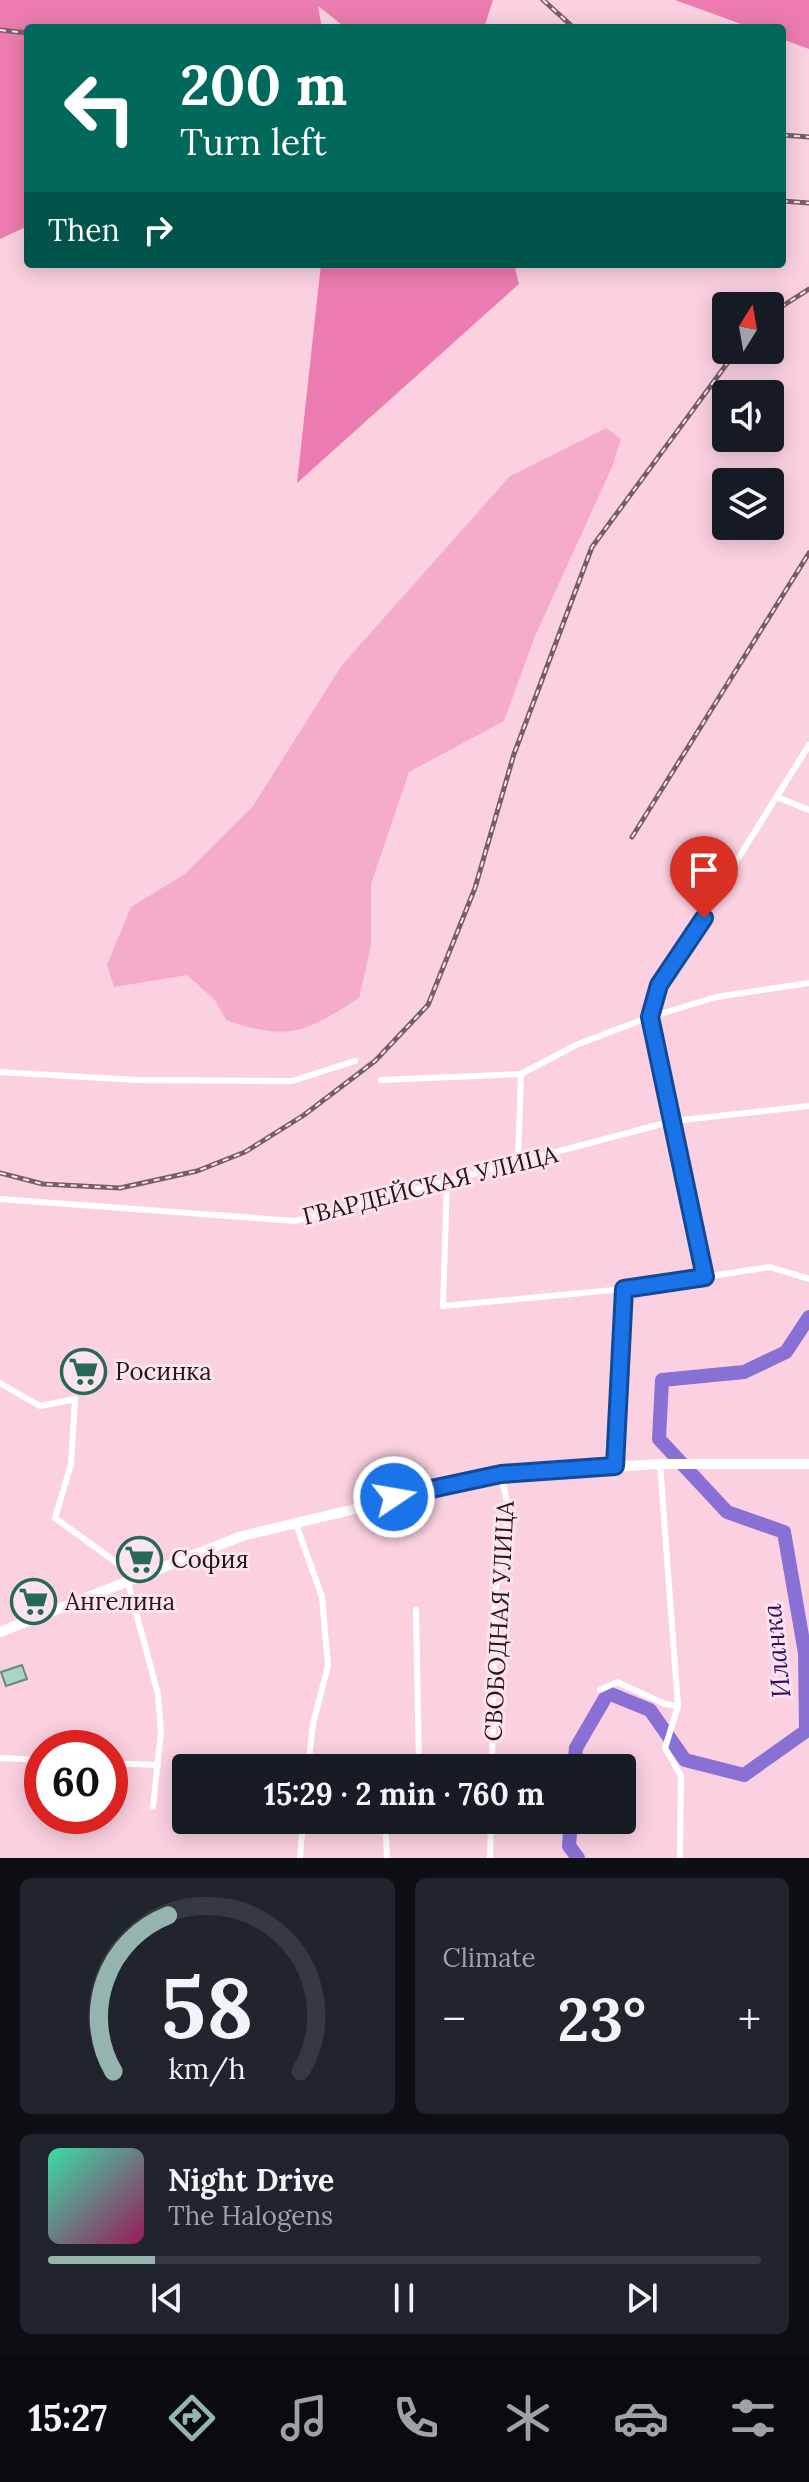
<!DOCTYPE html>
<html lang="en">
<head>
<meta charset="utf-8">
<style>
  :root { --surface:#171b24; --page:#20242c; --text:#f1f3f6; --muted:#9ea1a6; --line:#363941; --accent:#96b4ae }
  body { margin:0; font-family:Lora,serif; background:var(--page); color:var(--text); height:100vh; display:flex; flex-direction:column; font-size:30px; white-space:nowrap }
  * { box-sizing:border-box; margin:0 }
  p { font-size:26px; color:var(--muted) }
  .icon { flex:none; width:44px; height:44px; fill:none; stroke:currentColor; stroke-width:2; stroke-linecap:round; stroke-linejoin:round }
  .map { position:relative; height:1858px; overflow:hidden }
  .drawer { display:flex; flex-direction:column; gap:20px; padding:20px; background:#0d0f14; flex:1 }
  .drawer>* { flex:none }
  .hud { position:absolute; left:24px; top:24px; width:762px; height:244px; border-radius:8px; box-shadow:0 4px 20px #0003; background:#00695c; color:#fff; overflow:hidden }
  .needle { width:52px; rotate:11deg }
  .tools { position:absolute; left:712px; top:292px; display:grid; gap:16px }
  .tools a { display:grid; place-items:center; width:72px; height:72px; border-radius:8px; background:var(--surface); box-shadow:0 4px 20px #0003; font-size:40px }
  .speed { position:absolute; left:24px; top:1730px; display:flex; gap:16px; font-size:40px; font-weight:700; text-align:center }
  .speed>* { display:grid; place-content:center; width:104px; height:104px; border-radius:50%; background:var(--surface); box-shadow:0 4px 20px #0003; line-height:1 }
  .speed .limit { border:12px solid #d22; background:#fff; color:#111 }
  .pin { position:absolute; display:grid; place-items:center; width:68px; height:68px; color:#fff; margin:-82px -34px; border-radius:50% 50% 50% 0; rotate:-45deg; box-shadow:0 0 8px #0007 }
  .pin .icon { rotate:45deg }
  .me { position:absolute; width:88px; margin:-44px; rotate:78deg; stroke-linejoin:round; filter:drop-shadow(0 0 6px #0008) }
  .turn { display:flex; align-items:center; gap:28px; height:168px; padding:0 24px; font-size:36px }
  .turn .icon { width:104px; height:104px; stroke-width:2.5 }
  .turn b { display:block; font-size:56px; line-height:68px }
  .then { display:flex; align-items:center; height:76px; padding:0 24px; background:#0003; gap:16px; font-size:30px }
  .big { font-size:60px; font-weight:700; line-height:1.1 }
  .drawer .widget { flex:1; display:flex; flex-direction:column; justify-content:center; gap:12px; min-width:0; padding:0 28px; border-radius:12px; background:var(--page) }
  .drawer .dial { align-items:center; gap:0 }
  .dial svg { height:208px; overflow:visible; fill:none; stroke:var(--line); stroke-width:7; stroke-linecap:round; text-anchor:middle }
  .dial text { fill:var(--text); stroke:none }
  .song { display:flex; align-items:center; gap:24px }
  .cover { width:96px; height:96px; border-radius:12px; background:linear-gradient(135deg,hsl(160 70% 55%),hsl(330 70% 35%)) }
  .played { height:8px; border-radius:4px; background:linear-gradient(90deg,var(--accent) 15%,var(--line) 15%) }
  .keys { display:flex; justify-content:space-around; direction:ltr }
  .heat { display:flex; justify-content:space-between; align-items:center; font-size:44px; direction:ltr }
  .drawer .tiles { flex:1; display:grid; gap:20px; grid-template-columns:1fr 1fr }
  .widget:last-child { grid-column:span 2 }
  .trip { position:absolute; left:172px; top:1754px; width:464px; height:80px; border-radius:8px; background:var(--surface); box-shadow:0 4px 20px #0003; font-weight:700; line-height:80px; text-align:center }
  .menu { display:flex; height:128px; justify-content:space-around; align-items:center; background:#090b0e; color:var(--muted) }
  .menu .icon { width:56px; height:56px }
  .menu .selected { color:var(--accent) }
  .menu b { font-size:36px; color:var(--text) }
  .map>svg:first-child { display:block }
  .green { fill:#f5abca }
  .forest { fill:#ec7caf }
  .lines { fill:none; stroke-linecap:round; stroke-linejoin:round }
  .river { stroke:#8870d4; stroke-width:14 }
  .building { fill:#a8d5c6; stroke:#608b7d; stroke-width:2 }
  .minor { stroke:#fff; stroke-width:6 }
  .primary { stroke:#fff; stroke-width:10 }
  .rail-casing { stroke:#765d67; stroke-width:5 }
  .rail { stroke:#fde3ed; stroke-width:2; stroke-dasharray:6; stroke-linecap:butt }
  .route-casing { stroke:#114b97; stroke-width:20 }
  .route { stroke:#1a73e8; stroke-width:14 }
  .labels { text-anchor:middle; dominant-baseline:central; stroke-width:6; stroke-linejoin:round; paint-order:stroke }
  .street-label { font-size:24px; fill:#24161c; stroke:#fde3ed }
  .poi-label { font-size:24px; fill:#24161c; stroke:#fde3ed; text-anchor:start }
  .water-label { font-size:26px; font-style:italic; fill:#310b68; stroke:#fde3ed }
</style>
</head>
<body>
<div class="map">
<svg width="809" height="1858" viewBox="0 0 809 1858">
  <rect width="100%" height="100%" fill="#fbd1e1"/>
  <path class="green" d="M606 428 621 439 612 467 535 636 504 721 409 772 371 884V946L359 998C306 1032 289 1042 226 1020L215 1000 187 975 114 987 107 965 131 907 185 874 253 806 342 665 510 476Z"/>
  <path class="forest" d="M0 0H493L484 28H346L318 6 322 28H28V226L0 239Z
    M675 0H809V49L782 39V28H752Z
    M321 264H514L519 284 297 483Z"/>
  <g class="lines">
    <path class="river" d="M574 1768 576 1748 608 1693 650 1710 685 1760 744 1775 806 1731 805 1653 784 1532 727 1512 659 1439 662 1380 744 1372 786 1352 809 1317
      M571 1820 569 1846 578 1858"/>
  </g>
  <path class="building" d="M22 1665 27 1679 6 1686 1 1672Z"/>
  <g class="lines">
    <path class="minor" d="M777 797 809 810
      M0 1072 137 1080 292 1081 355 1061
      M381 1080 521 1074 576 1045 650 1017 716 997 809 983
      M518 1160 521 1074
      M447 1180 443 1306 624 1289
      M0 1199 295 1221 673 1121 809 1106
      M705 1277 650 1017 659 985 809 745
      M0 1383 40 1406 75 1399 71 1464 55 1518 124 1568 158 1694 161 1732 153 1807
      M615 1466 624 1289 770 1267 809 1279
      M295 1521 322 1597 328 1666 313 1724 308 1768
      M416 1610 419 1768
      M600 1690 617 1682 665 1704 678 1706 660 1464
      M678 1706 665 1748 681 1776 680 1858
      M0 1758 42 1760
      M110 1763 158 1765
      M492 1768 495 1595 508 1507 501 1474
      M385 1820 387 1858
      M300 1858 303 1820
      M490 1858 491 1820"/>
    <path class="primary" d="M0 1632 242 1536 501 1474 660 1464H809"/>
    <defs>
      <path id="rail" d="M543 0 574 28
        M0 30 28 33
        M782 135 809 137
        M782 201 809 203
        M770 314 809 289
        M632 837 809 553
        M0 1173 43 1184 120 1188 197 1171 245 1152 304 1115 375 1061 428 1005 475 888 514 754 592 547 737 350"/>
    </defs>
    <use href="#rail" class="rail-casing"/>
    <use href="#rail" class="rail"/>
  </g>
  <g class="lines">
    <defs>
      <path id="route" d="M394 1497 501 1474 615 1466 624 1289 705 1277 650 1017 659 985 704 918"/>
    </defs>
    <use href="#route" class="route-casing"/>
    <use href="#route" class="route"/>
  </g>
  <defs>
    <symbol id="supermarket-ring" viewBox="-11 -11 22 22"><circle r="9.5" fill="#fde3ed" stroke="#276857" stroke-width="1.5"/><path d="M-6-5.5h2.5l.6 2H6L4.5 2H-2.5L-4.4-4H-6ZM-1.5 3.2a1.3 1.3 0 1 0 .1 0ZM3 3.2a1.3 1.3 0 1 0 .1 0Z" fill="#276857"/></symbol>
  </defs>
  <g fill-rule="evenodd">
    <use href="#supermarket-ring" x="58" y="1346" width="51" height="51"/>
    <use href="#supermarket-ring" x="114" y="1534" width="51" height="51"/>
    <use href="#supermarket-ring" x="8" y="1576" width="51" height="51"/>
  </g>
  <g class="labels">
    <g class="street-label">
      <text transform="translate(430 1185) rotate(-14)">ГВАРДЕЙСКАЯ УЛИЦА</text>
      <text transform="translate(499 1621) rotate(-87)">СВОБОДНАЯ УЛИЦА</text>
    </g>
    <g class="poi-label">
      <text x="115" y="1371">Росинка</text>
      <text x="171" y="1559">София</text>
      <text x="65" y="1601">Ангелина</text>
    </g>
    <g class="water-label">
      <text transform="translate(776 1651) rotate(-96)">Иланка</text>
    </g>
  </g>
</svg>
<div class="tools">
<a><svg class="needle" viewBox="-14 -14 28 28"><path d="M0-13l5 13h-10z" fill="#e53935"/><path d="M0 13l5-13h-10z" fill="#9ea1a6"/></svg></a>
<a><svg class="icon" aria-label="sound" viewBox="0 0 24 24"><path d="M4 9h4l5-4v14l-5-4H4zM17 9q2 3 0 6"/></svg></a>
<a><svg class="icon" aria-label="layers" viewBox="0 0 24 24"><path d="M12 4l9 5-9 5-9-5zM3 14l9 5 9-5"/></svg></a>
</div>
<div class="speed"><div class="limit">60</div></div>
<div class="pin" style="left:704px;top:918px;background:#d93025"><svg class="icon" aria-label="arrive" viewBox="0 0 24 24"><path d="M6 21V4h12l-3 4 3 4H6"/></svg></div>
<svg class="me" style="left:394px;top:1497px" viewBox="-20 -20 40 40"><circle r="17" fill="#1a73e8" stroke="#fff" stroke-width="3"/><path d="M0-11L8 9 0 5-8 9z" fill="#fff"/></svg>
<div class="trip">15:29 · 2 min · 760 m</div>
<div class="hud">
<div class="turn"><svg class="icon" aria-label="left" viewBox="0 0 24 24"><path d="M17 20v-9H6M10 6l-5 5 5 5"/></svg><div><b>200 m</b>Turn left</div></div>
<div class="then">Then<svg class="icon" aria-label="right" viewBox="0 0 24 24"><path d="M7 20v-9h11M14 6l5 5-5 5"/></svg></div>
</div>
</div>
<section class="drawer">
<div class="tiles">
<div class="widget dial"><svg viewBox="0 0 100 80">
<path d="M14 69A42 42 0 1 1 86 69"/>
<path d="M14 69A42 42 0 0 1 35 9" stroke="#96b4ae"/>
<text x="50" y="56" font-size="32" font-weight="700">58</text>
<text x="50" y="72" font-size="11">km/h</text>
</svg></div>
<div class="widget"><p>Climate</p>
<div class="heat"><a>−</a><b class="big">23°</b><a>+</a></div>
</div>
<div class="widget">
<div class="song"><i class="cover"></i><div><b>Night Drive</b><p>The Halogens</p></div></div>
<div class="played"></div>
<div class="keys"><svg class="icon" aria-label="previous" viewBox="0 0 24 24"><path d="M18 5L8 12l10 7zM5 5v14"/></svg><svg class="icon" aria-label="pause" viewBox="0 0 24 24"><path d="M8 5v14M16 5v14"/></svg><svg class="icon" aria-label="next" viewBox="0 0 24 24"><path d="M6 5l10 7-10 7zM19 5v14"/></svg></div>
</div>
</div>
</section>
<nav class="menu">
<b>15:27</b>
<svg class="icon selected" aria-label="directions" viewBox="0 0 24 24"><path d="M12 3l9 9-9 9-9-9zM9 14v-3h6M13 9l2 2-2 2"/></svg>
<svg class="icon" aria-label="music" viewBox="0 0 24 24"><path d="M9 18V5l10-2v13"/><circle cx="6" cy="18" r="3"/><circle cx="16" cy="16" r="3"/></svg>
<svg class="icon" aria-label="phone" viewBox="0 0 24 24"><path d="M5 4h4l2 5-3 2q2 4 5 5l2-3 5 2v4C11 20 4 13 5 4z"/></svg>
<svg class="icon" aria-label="climate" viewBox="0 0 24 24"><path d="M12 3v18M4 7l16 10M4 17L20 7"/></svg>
<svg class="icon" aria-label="car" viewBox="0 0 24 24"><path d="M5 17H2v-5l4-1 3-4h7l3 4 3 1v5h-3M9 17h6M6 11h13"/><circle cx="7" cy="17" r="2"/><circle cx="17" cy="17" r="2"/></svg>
<svg class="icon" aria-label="filters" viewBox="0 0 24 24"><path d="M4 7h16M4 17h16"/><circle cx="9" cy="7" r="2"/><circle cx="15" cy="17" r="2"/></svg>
</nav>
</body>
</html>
